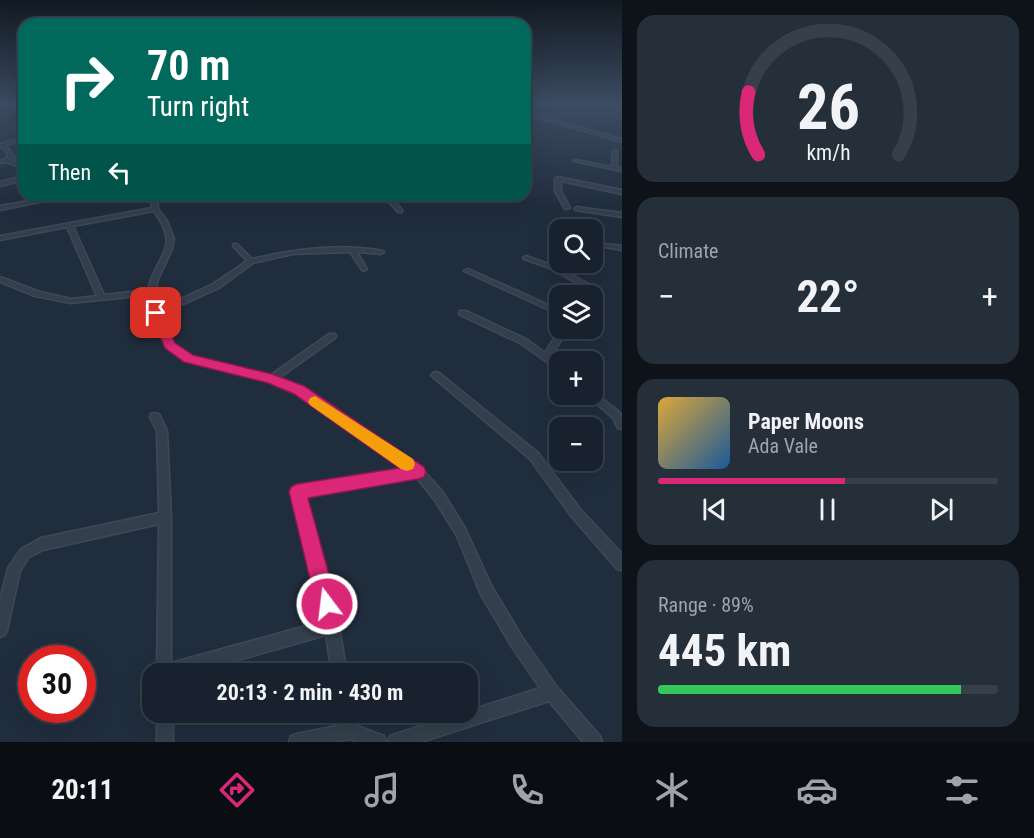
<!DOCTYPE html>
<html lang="en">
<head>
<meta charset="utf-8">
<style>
  :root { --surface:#18222e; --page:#252f3a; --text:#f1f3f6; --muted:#9fa4aa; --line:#363f4a; --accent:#db2777 }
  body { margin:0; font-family:"Roboto Condensed",sans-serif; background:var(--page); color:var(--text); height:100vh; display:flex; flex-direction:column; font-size:22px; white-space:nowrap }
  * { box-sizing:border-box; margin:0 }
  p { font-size:20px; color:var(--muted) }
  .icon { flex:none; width:33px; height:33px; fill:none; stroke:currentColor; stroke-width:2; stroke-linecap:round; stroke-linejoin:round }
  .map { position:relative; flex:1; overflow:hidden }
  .drawer { display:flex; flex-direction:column; gap:15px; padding:15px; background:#0d1319; width:412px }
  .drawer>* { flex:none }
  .banner { position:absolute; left:18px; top:18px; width:513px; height:183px; border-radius:18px; box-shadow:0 6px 24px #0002,0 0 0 2px var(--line); background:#00695c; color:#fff; overflow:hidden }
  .tools { position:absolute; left:549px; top:219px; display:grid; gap:12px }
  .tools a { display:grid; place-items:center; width:54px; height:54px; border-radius:12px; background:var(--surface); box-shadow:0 6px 24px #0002,0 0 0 2px var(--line); font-size:30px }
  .speed { position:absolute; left:18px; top:645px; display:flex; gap:12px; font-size:30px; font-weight:700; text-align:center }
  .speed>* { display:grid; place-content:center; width:78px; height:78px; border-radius:50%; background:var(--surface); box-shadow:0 6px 24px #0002,0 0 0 2px var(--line); line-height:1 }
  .speed .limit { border:9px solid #d22; background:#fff; color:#111 }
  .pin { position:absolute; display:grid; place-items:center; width:51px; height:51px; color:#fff; margin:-26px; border-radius:12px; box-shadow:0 3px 9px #0006 }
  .me { position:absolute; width:66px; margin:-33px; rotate:345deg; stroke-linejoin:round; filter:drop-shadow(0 0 4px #0008) }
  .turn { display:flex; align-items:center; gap:21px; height:126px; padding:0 30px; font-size:27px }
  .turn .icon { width:78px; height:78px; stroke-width:2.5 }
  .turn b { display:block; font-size:42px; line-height:51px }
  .then { display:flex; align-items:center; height:57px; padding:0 30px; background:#0003; gap:12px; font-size:22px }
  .big { font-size:45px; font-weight:700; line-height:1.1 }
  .drawer .tile { flex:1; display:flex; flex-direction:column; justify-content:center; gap:9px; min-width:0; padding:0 21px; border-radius:18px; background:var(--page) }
  .drawer .dial { align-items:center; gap:0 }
  .dial svg { height:156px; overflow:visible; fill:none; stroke:var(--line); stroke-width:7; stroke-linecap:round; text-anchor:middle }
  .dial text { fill:var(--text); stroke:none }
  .song { display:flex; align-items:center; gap:18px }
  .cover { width:72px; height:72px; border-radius:9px; background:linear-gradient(135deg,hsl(40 70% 55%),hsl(210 70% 35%)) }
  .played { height:6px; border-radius:3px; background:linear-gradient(90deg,var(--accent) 55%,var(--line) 55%) }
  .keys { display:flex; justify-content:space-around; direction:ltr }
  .heat { display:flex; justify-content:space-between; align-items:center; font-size:33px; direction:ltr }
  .charge { height:9px; border-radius:4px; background:linear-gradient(90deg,#34c759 89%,var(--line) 0) }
  .trip { position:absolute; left:142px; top:663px; width:336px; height:60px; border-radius:18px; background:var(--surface); box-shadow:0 6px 24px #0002,0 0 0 2px var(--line); font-weight:700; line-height:60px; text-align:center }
  .tab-bar { display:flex; height:96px; justify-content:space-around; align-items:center; background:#0a0e12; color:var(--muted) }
  .tab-bar .icon { width:42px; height:42px }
  .tab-bar .on { color:var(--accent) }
  .tab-bar b { font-size:27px; color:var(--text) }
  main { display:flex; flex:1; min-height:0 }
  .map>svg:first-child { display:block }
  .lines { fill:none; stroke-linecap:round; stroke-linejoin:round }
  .minor-casing { stroke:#3e4856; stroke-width:3 }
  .minor { fill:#343f4d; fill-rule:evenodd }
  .route { fill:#db2777; stroke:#8e194d; stroke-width:1.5 }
  .slow { fill:#f59e0b }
</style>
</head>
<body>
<main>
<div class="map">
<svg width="622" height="742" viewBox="0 0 622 742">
  <rect width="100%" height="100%" fill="#202d3d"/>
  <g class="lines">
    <defs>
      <path id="minor" d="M525 112 622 139V142L525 114Z
        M24 137V139L5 145 11 152 13 157 24 155V157L12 160 24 166V169L7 162 0 163V161L8 158 7 152 0 146V144Z
        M615 150 617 151V167L622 168V171L573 161 575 160 612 167 613 151Z
        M24 176V180L0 186V182Z
        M558 177 622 190V194L561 181V191L570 208 565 209 555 191V179Z
        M63 195H75L0 210V206Z
        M151 195H157L158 209 167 221 174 239 172 249 158 279 155 292 159 309 213 284 247 261 233 246V244H237L252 259C296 249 339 243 383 251L384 252 381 254 357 252 367 269 364 271 362 270 350 252 293 254 253 263 219 288 161 314 164 325 173 343 191 357 271 375 329 334H335L336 336 335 338 279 378 302 388 422 469 442 491 465 528 491 585 522 637 557 687 600 736 602 742H583L549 701 421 742H388L390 736 396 734 463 712H468V711L540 688 512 647 481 595 457 536 434 499 416 477 304 496 339 626 347 674H332L326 635 189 674H157L159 524 43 550 29 557 20 571 7 630 5 635 0 637V600L8 568 21 549 41 538 159 513 157 431 150 417 151 414 155 413 159 414 167 431 171 517V663L324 621 291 492 293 488 405 469 296 392 270 382 185 361 166 345 156 325 148 295 71 303 35 296 0 282V277L40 292 71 299 97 296 67 227 0 240V236L152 208ZM154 211C182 249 156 254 148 290L104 295 73 226Z
        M383 195H389L402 210V212H398Z
        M577 207 622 213V217L575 210V208Z
        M606 244 622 246V250L604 247V245Z
        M526 256 557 267 596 288V296L592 298V296H588L589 291 553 269 524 259 523 258Z
        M468 269 560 310V315L466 272 464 271Z
        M460 311H466L526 339 545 353 560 328H568L551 357 560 363V371L520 343 460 315 459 313Z
        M436 372 439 373 538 453 580 509 622 554V570L617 569 572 517 530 459 433 377 431 375 433 373Z
        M592 391 619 412 622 416V429L618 428 613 418 588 396 587 394H592Z
        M157 712H173V742H157Z
        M339 712H355L357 726 384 736 386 742H357L350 739 336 742H289L291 736 297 734 341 725Z"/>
    </defs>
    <use href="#minor" class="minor-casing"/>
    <use href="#minor" class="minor"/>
  </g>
  <linearGradient id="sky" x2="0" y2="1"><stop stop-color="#121922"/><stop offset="0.5" stop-color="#3c4c62"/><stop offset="1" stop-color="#3c4c62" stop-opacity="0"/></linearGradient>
  <rect width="622" height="208" fill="url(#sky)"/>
  <path class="route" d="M156 310 162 313 175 343 193 355 272 374 304 386 424 467 426 472 424 477 418 479 308 498 337 604 334 611 327 614 319 611 316 604 289 492 291 487 297 484 399 468 294 394 268 383 184 362 165 348 150 313Z"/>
  <path class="slow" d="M315 396 413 459 415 464 413 469 407 471 401 469 310 405 308 402 310 398Z"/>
</svg>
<div class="tools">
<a><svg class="icon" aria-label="search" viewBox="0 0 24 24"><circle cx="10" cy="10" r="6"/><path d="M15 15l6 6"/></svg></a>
<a><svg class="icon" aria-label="layers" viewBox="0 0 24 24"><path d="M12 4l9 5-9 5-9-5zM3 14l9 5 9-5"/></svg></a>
<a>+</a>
<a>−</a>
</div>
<div class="speed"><div class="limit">30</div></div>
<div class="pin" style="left:156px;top:313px;background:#d93025"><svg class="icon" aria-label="arrive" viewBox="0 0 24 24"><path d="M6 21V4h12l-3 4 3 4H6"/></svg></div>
<svg class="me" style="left:327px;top:604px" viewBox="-20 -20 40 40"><circle r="17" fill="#db2777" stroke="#fff" stroke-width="3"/><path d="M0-11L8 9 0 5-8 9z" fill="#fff"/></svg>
<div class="trip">20:13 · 2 min · 430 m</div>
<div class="banner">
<div class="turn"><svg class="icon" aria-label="right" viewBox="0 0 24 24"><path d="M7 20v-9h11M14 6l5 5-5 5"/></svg><div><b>70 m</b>Turn right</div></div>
<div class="then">Then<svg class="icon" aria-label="left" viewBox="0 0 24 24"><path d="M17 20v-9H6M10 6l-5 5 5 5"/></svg></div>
</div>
</div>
<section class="drawer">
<div class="tile dial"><svg viewBox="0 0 100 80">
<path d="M14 69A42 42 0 1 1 86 69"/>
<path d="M14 69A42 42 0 0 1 9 37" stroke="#db2777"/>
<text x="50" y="56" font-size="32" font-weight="700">26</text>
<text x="50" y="72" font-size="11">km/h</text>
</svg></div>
<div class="tile"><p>Climate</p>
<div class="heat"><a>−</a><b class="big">22°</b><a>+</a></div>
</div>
<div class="tile">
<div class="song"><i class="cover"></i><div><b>Paper Moons</b><p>Ada Vale</p></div></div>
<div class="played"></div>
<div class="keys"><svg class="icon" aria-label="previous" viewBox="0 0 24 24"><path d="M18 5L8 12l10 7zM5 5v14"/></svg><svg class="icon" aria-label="pause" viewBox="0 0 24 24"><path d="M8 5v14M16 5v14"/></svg><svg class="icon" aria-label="next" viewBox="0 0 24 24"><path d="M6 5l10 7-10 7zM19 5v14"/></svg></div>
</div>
<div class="tile"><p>Range · 89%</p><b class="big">445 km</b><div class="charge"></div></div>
</section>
</main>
<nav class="tab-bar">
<b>20:11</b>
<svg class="icon on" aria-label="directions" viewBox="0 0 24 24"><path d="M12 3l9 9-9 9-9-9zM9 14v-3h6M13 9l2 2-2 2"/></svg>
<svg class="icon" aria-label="music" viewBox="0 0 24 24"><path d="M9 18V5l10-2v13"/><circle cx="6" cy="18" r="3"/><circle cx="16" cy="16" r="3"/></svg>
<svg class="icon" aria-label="phone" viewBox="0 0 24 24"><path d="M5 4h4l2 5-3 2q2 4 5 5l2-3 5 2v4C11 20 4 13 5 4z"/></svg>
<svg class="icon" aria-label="climate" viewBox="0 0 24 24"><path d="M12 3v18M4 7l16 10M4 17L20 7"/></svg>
<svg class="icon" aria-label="car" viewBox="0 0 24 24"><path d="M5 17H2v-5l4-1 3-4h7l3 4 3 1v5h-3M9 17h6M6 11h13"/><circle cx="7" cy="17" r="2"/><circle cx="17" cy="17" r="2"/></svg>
<svg class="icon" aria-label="filters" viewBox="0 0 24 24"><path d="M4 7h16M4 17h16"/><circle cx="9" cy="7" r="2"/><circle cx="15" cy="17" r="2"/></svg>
</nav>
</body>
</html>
